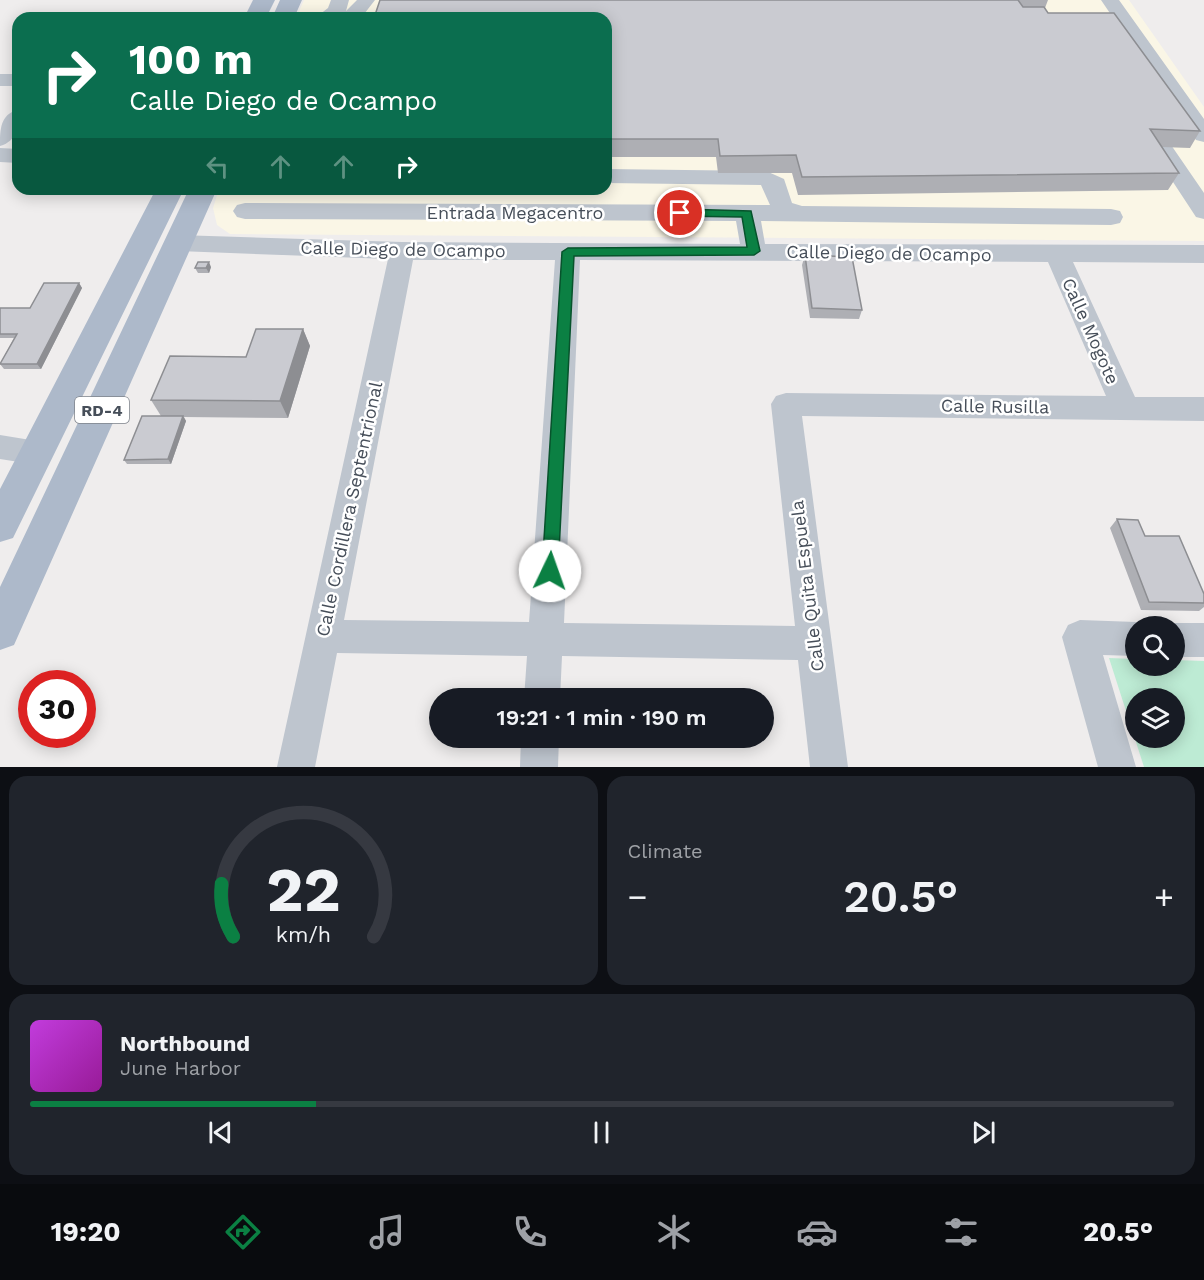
<!DOCTYPE html>
<html lang="en">
<head>
<meta charset="utf-8">
<style>
  :root { --surface:#171b24; --page:#20242c; --text:#f1f3f6; --muted:#9ea1a6; --line:#363941; --accent:#0b8043 }
  body { margin:0; font-family:"Work Sans",sans-serif; background:var(--page); color:var(--text); height:100vh; display:flex; flex-direction:column; font-size:22px; white-space:nowrap }
  * { box-sizing:border-box; margin:0 }
  p { font-size:20px; color:var(--muted) }
  .icon { flex:none; width:33px; height:33px; fill:none; stroke:currentColor; stroke-width:2; stroke-linecap:round; stroke-linejoin:round }
  .map { position:relative; height:767px; overflow:hidden }
  .drawer { display:flex; flex-direction:column; gap:9px; padding:9px; background:#0d0f14; flex:1 }
  .drawer>* { flex:none }
  .guide { position:absolute; left:12px; top:12px; width:600px; height:183px; border-radius:18px; box-shadow:0 3px 15px #0003; background:#0b6e4f; color:#fff; overflow:hidden }
  .controls { position:absolute; left:1125px; top:616px; display:grid; gap:12px }
  .controls a { display:grid; place-items:center; width:60px; height:60px; border-radius:50%; background:var(--surface); box-shadow:0 3px 15px #0003; font-size:30px }
  .speed { position:absolute; left:18px; top:670px; display:flex; gap:12px; font-size:30px; font-weight:700; text-align:center }
  .speed>* { display:grid; place-content:center; width:78px; height:78px; border-radius:50%; background:var(--surface); box-shadow:0 3px 15px #0003; line-height:1 }
  .speed .limit { border:9px solid #d22; background:#fff; color:#111 }
  .pin { position:absolute; display:grid; place-items:center; width:51px; height:51px; color:#fff; margin:-26px; border:3px solid #fff; border-radius:50%; box-shadow:0 2px 6px #0007 }
  .me { position:absolute; width:66px; margin:-33px; rotate:3deg; stroke-linejoin:round; filter:drop-shadow(0 0 4px #0008) }
  .turn { display:flex; align-items:center; gap:21px; height:126px; padding:0 18px; font-size:27px }
  .turn .icon { width:78px; height:78px; stroke-width:2.5 }
  .turn b { display:block; font-size:42px; line-height:51px }
  .lanes { display:flex; align-items:center; height:57px; padding:0 18px; background:#0003; justify-content:center; gap:30px; direction:ltr }
  .lanes .off { opacity:.35 }
  .big { font-size:45px; font-weight:600; line-height:1.1 }
  .drawer .tile { flex:1; display:flex; flex-direction:column; justify-content:center; gap:9px; min-width:0; padding:0 21px; border-radius:18px; background:var(--page) }
  .drawer .dial { align-items:center; gap:0 }
  .dial svg { height:156px; overflow:visible; fill:none; stroke:var(--line); stroke-width:7; stroke-linecap:round; text-anchor:middle }
  .dial text { fill:var(--text); stroke:none }
  .song { display:flex; align-items:center; gap:18px }
  .cover { width:72px; height:72px; border-radius:9px; background:linear-gradient(135deg,hsl(290 70% 55%),hsl(300 70% 35%)) }
  .played { height:6px; border-radius:3px; background:linear-gradient(90deg,var(--accent) 25%,var(--line) 25%) }
  .keys { display:flex; justify-content:space-around; direction:ltr }
  .heat { display:flex; justify-content:space-between; align-items:center; font-size:33px; direction:ltr }
  .drawer .tiles { flex:1; display:grid; gap:9px; grid-template-columns:1fr 1fr }
  .tile:last-child { grid-column:span 2 }
  .trip { position:absolute; left:429px; top:688px; width:345px; height:60px; border-radius:30px; background:var(--surface); box-shadow:0 3px 15px #0003; font-weight:600; line-height:60px; text-align:center }
  .tabs { display:flex; height:96px; justify-content:space-around; align-items:center; background:#090b0e; color:var(--muted) }
  .tabs .icon { width:42px; height:42px }
  .tabs .current { color:var(--accent) }
  .tabs b { font-size:27px; color:var(--text) }
  .map>svg:first-child { display:block }
  .commercial { fill:#faf6e6 }
  .green { fill:#bdebd4; fill-rule:evenodd }
  .lines { fill:none; stroke-linecap:round; stroke-linejoin:round }
  .minor { fill:#bec5ce; fill-rule:evenodd }
  .major { fill:#adb9ca; fill-rule:evenodd }
  .wall { fill:#aeafb4 }
  .shaded-wall { fill:#8d8e92 }
  .building { fill:#cacbd1; stroke:#8d8e92; stroke-width:1.5 }
  .route { fill:#0b8043; stroke:#07532c; stroke-width:1.5 }
  .labels { text-anchor:middle; dominant-baseline:central; stroke-width:5; stroke-linejoin:round; paint-order:stroke }
  .shield { fill:#fff; stroke:#7e838b; stroke-width:1.5 }
  .shield-label { font-size:16px; font-weight:bold; fill:#464e59 }
  .street-label { font-size:18px; fill:#464e59; stroke:#fff }
</style>
</head>
<body>
<div class="map">
<svg width="1204" height="767" viewBox="0 0 1204 767">
  <rect width="100%" height="100%" fill="#efeded"/>
  <path class="commercial" d="M304 0H1129L1204 107V241L230 234 217 225 213 208 219 189H606V18H296Z"/>
  <path class="green" d="M1109 658 1135 659 1136 666H1174L1175 660 1204 661V767H1144ZM1136 699H1174V738H1136Z"/>
  <g class="lines">
    <path class="minor" d="M331 0H349L346 11 357 0H375L361 18H315L328 8Z
      M1101 0H1119L1204 119V142L1196 140Z
      M0 74H18V86H0Z
      M18 110C18 125 18 141 0 146 0 130 0 114 18 110Z
      M1161 140 1169 142 1204 193V219L1196 217 1150 147 1153 142Z
      M0 148 18 149V163L0 162Z
      M606 169 766 171 784 179 792 203 802 206 1111 209 1120 211 1123 217 1120 223 1111 225 761 221 765 244 1204 245V263L1073 262 1135 397H1204V421L802 416 848 767H810L798 660 562 656 560 699H524L527 656 337 653 315 767H277L388 259 178 251 169 249 166 243 169 237 178 235 402 242 740 244 736 221 245 219 237 217 233 211 237 205 245 203 770 205 761 185 606 183ZM413 260H555L529 622 344 620ZM580 260 1048 262 1106 396 786 393 776 396 771 404 795 626 564 623Z
      M0 435 49 443 53 452 49 461 38 465 0 459Z
      M1080 620 1136 622 1148 627H1136V656L1103 655 1136 767H1098L1062 637 1068 625Z
      M1174 623H1204V657H1174V627H1164Z
      M521 738H559L558 767H520Z"/>
    <path class="major" d="M253 0H275L266 18H244Z
      M280 0H302L294 18H272Z
      M156 189H184L13 538 0 542V489Z
      M189 189H217L14 645 0 650V587Z"/>
  </g>
  <path class="wall" d="M380 0H1048L1045 8 1048 13 1200 131 1190 148 1162 147 1179 173 1168 190 798 195 792 173H718L716 157H606V18Z
    M275 189H557V190H275Z
    M805 255 862 310 859 319 810 318 802 265Z
    M211 267 209 273H198L195 268Z
    M79 283 82 288 41 369H4L0 364 14 338H0V308H30Z
    M303 329 310 346 288 418 184 417 186 421 171 464H127L124 460 161 416 151 400 246 357Z
    M1117 519 1145 536 1204 603V607L1199 611 1141 610 1110 528Z"/>
  <path class="shaded-wall" d="M209 262 211 267 209 273 206 268Z
    M79 283 82 288 41 369 37 364Z
    M303 329 310 346 288 418 280 401Z
    M183 416 186 421 171 464 168 459Z"/>
  <path class="building" d="M380 0H1018L1023 7H1044L1048 13H1114L1200 131 1150 129 1179 173 802 177 796 155 720 156 718 139H606V18H374Z
    M805 255 852 257 862 310 812 308Z
    M198 262H209L206 268H195Z
    M44 283H79L37 364H0L17 334H0V308H30Z
    M256 329H303L280 401 151 400 170 356 246 357Z
    M142 416H183L168 459 124 460Z
    M1117 519 1138 520 1145 536H1179L1204 594V603L1149 602Z"/>
  <path class="route" d="M680 209 751 211 760 251 754 255 574 256 558 571 555 576 550 578 544 576 542 571 562 252 568 248 747 247 742 217 676 216 674 213Z"/>
  <g class="labels">
    <rect class="shield" x="75" y="397" width="54" height="26" rx="4.5"/>
    <g class="shield-label">
      <text x="102" y="410">RD-4</text>
    </g>
    <g class="street-label">
      <text x="515" y="212">Entrada Megacentro</text>
      <text transform="translate(403 249) rotate(1)">Calle Diego de Ocampo</text>
      <text transform="translate(889 253) rotate(1)">Calle Diego de Ocampo</text>
      <text transform="translate(1091 331) rotate(66)">Calle Mogote</text>
      <text transform="translate(995 406) rotate(1)">Calle Rusilla</text>
      <text transform="translate(349 509) rotate(-78)">Calle Cordillera Septentrional</text>
      <text transform="translate(807 586) rotate(-97)">Calle Quita Espuela</text>
    </g>
  </g>
</svg>
<div class="controls">
<a><svg class="icon" aria-label="search" viewBox="0 0 24 24"><circle cx="10" cy="10" r="6"/><path d="M15 15l6 6"/></svg></a>
<a><svg class="icon" aria-label="layers" viewBox="0 0 24 24"><path d="M12 4l9 5-9 5-9-5zM3 14l9 5 9-5"/></svg></a>
</div>
<div class="speed"><div class="limit">30</div></div>
<div class="pin" style="left:680px;top:213px;background:#d93025"><svg class="icon" aria-label="arrive" viewBox="0 0 24 24"><path d="M6 21V4h12l-3 4 3 4H6"/></svg></div>
<svg class="me" style="left:550px;top:571px" viewBox="-20 -20 40 40"><circle r="19" fill="#fff"/><path d="M0-13L10 11 0 6-10 11z" fill="#0b8043"/></svg>
<div class="trip">19:21 · 1 min · 190 m</div>
<div class="guide">
<div class="turn"><svg class="icon" aria-label="right" viewBox="0 0 24 24"><path d="M7 20v-9h11M14 6l5 5-5 5"/></svg><div><b>100 m</b>Calle Diego de Ocampo</div></div>
<div class="lanes"><svg class="icon off" aria-label="left" viewBox="0 0 24 24"><path d="M17 20v-9H6M10 6l-5 5 5 5"/></svg><svg class="icon off" aria-label="ahead" viewBox="0 0 24 24"><path d="M12 20V5M6 11l6-6 6 6"/></svg><svg class="icon off" aria-label="ahead" viewBox="0 0 24 24"><path d="M12 20V5M6 11l6-6 6 6"/></svg><svg class="icon" aria-label="right" viewBox="0 0 24 24"><path d="M7 20v-9h11M14 6l5 5-5 5"/></svg></div>
</div>
</div>
<section class="drawer">
<div class="tiles">
<div class="tile dial"><svg viewBox="0 0 100 80">
<path d="M14 69A42 42 0 1 1 86 69"/>
<path d="M14 69A42 42 0 0 1 8 42" stroke="#0b8043"/>
<text x="50" y="56" font-size="32" font-weight="700">22</text>
<text x="50" y="72" font-size="11">km/h</text>
</svg></div>
<div class="tile"><p>Climate</p>
<div class="heat"><a>−</a><b class="big">20.5°</b><a>+</a></div>
</div>
<div class="tile">
<div class="song"><i class="cover"></i><div><b>Northbound</b><p>June Harbor</p></div></div>
<div class="played"></div>
<div class="keys"><svg class="icon" aria-label="previous" viewBox="0 0 24 24"><path d="M18 5L8 12l10 7zM5 5v14"/></svg><svg class="icon" aria-label="pause" viewBox="0 0 24 24"><path d="M8 5v14M16 5v14"/></svg><svg class="icon" aria-label="next" viewBox="0 0 24 24"><path d="M6 5l10 7-10 7zM19 5v14"/></svg></div>
</div>
</div>
</section>
<nav class="tabs">
<b>19:20</b>
<svg class="icon current" aria-label="directions" viewBox="0 0 24 24"><path d="M12 3l9 9-9 9-9-9zM9 14v-3h6M13 9l2 2-2 2"/></svg>
<svg class="icon" aria-label="music" viewBox="0 0 24 24"><path d="M9 18V5l10-2v13"/><circle cx="6" cy="18" r="3"/><circle cx="16" cy="16" r="3"/></svg>
<svg class="icon" aria-label="phone" viewBox="0 0 24 24"><path d="M5 4h4l2 5-3 2q2 4 5 5l2-3 5 2v4C11 20 4 13 5 4z"/></svg>
<svg class="icon" aria-label="climate" viewBox="0 0 24 24"><path d="M12 3v18M4 7l16 10M4 17L20 7"/></svg>
<svg class="icon" aria-label="car" viewBox="0 0 24 24"><path d="M5 17H2v-5l4-1 3-4h7l3 4 3 1v5h-3M9 17h6M6 11h13"/><circle cx="7" cy="17" r="2"/><circle cx="17" cy="17" r="2"/></svg>
<svg class="icon" aria-label="filters" viewBox="0 0 24 24"><path d="M4 7h16M4 17h16"/><circle cx="9" cy="7" r="2"/><circle cx="15" cy="17" r="2"/></svg>
<b>20.5°</b>
</nav>
</body>
</html>
